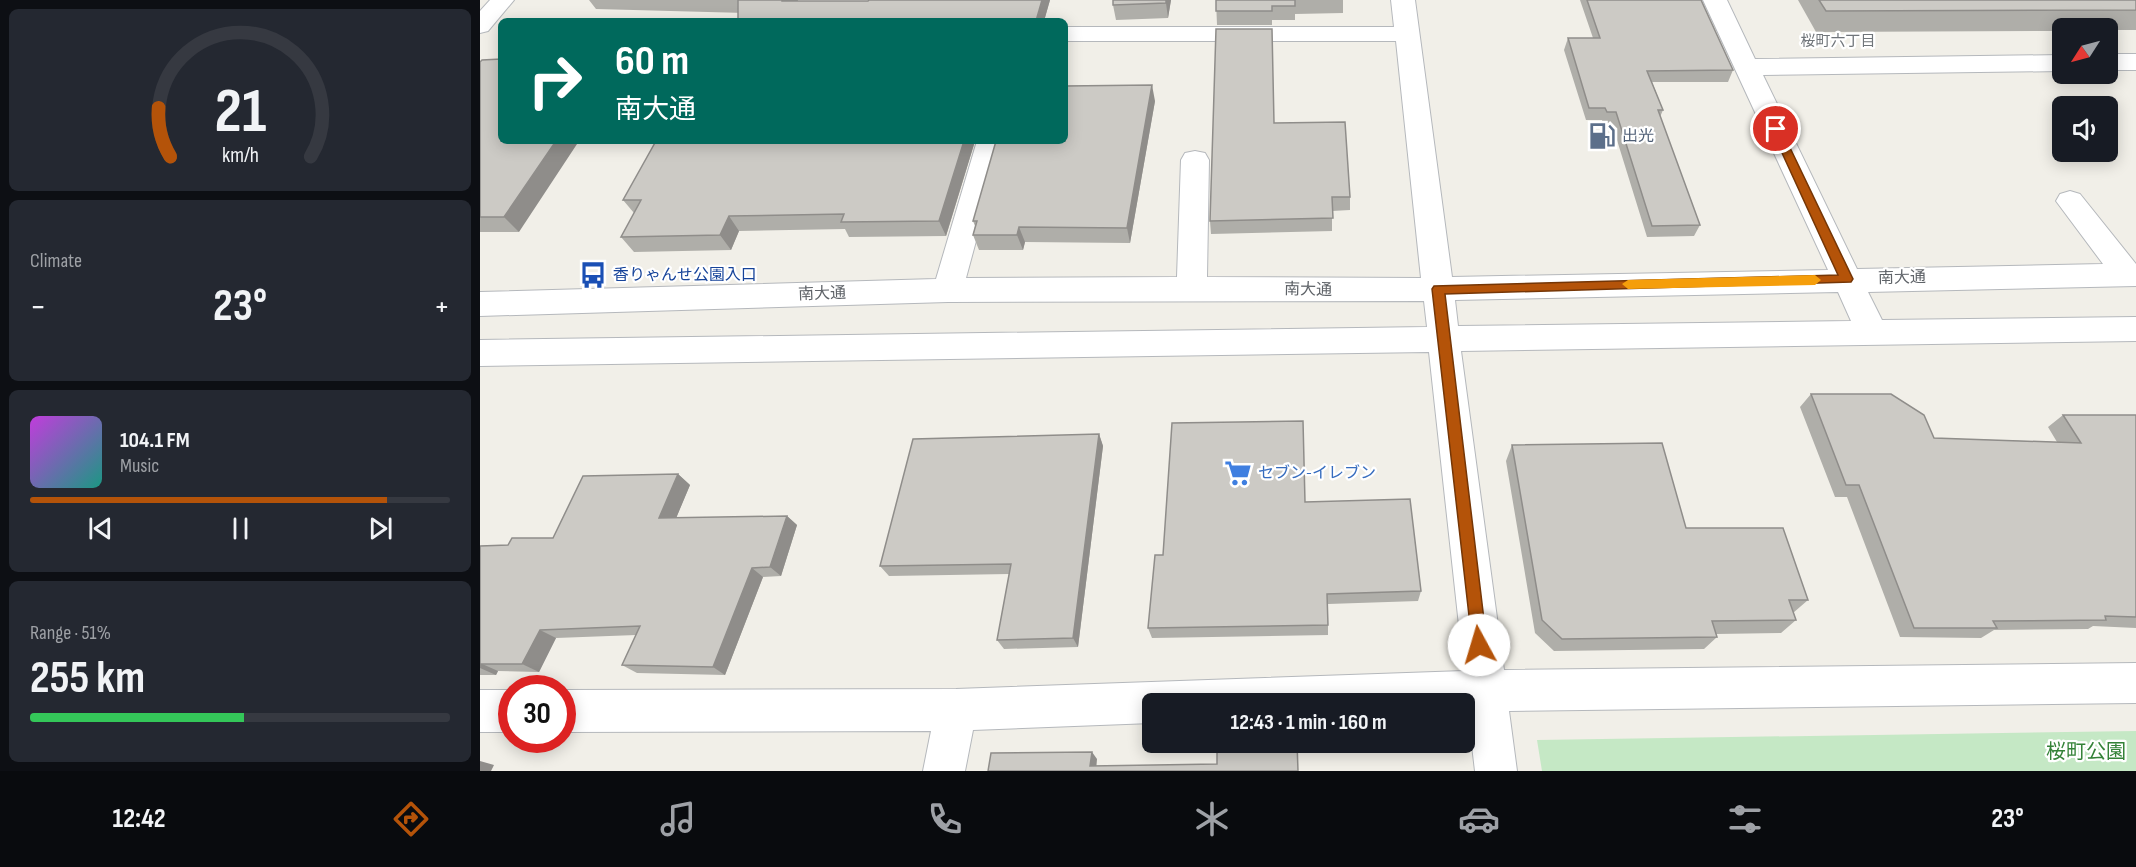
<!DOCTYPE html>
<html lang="en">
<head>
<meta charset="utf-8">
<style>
  :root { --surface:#171b24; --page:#242831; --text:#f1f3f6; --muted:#9ea1a6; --line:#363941; --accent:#b45309 }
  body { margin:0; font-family:"Sofia Sans Condensed","Noto Sans JP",sans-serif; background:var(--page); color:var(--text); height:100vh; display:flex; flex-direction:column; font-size:22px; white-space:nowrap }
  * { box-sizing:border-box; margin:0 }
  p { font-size:20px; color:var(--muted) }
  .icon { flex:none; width:33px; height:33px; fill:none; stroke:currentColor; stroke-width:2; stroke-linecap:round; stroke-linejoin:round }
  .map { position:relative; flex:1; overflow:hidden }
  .details { display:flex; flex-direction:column; gap:9px; padding:9px; background:#0d0f14; width:480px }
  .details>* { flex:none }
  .top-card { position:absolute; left:18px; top:18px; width:570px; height:126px; border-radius:9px; box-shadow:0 3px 15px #0003; background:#00695c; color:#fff; overflow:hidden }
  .needle { width:39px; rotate:234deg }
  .controls { position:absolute; left:1572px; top:18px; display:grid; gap:12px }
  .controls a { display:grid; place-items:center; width:66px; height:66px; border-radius:9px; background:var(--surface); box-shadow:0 3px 15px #0003; font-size:30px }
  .speed { position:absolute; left:18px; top:675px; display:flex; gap:12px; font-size:30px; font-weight:700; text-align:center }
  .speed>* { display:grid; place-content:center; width:78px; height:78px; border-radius:50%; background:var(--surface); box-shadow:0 3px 15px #0003; line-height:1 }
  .speed .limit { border:9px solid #d22; background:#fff; color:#111 }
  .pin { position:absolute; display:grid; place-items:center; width:51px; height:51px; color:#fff; margin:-26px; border:3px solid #fff; border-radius:50%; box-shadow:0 2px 6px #0007 }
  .me { position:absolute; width:66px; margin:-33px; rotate:354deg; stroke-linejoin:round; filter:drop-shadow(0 0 4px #0008) }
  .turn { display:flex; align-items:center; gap:21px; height:126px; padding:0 18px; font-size:27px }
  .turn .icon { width:78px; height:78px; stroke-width:2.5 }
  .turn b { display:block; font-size:42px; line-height:51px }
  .big { font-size:45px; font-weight:700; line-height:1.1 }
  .details .widget { flex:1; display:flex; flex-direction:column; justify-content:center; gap:9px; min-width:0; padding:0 21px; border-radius:9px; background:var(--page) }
  .details .dial { align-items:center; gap:0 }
  .dial svg { height:156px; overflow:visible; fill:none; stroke:var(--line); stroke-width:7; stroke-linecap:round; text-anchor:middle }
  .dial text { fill:var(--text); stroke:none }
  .song { display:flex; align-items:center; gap:18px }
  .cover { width:72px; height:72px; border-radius:9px; background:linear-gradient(135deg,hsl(290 70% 55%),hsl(170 70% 35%)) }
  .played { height:6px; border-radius:3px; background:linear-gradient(90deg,var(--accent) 85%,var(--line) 85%) }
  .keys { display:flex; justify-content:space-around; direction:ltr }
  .heat { display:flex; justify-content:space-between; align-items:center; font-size:33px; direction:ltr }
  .charge { height:9px; border-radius:4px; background:linear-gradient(90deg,#34c759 51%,var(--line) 0) }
  .trip { position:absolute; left:662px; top:693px; width:333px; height:60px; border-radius:9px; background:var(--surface); box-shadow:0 3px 15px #0003; font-weight:700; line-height:60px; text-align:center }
  .tab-bar { display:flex; height:96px; justify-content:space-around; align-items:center; background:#090b0e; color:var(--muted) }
  .tab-bar .icon { width:42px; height:42px }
  .tab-bar .on { color:var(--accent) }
  .tab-bar b { font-size:27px; color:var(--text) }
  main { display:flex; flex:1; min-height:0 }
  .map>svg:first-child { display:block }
  .green { fill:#c5e8c5 }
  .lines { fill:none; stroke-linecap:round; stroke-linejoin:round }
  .minor-casing { stroke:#b5b8bc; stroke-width:2 }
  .minor { fill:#fff; fill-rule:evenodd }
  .wall { fill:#afaea9 }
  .shaded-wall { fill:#8f8d8a }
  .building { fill:#cccac5; stroke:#8f8d8a; stroke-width:1.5 }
  .route { fill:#b45309; stroke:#753606; stroke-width:1.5 }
  .slow { fill:#f59e0b }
  .labels { text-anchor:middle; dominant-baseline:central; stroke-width:4.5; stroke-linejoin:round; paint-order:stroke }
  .far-neighbourhood-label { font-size:15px; fill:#70757a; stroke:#fff }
  .service-label { font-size:16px; fill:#4e5e75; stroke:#fff; text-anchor:start }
  .transit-label { font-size:16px; fill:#164399; stroke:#fff; text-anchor:start }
  .street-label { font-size:16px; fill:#5f6368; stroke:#fff }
  .shop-label { font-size:16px; fill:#366cbe; stroke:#fff; text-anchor:start }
  .near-park-label { font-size:20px; fill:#348238; stroke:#fff }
</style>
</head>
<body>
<main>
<section class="details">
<div class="widget dial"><svg viewBox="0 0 100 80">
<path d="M14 69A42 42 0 1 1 86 69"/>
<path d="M14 69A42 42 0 0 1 8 44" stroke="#b45309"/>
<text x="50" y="56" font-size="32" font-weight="700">21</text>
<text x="50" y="72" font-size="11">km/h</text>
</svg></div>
<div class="widget"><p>Climate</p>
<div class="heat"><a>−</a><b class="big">23°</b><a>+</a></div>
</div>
<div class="widget">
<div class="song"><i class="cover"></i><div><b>104.1 FM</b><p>Music</p></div></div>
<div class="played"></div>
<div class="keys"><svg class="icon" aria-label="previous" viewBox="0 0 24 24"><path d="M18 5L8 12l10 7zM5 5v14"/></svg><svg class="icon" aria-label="pause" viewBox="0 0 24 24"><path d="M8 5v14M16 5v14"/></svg><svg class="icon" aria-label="next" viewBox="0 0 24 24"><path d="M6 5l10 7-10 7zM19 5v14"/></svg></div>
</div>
<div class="widget"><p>Range · 51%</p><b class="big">255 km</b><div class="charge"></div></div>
</section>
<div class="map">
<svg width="1656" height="771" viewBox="0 0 1656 771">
  <rect width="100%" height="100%" fill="#f1efe8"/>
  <path class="green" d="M1656 731V771H1062L1057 740Z"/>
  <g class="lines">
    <defs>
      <path id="minor" d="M10 0H34L8 31 0 33V11Z
        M911 0H935L972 277 1348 270 1223 0H1247L1275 59 1582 55V71L1283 75 1377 269 1623 264 1576 201 1580 194 1590 191 1600 194 1656 264V286L1388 292 1402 320 1656 317V341L981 351 1024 670 1656 663V703L1029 711 1037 771H995L988 712H984V704H672V723L493 730 485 771H443L451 731 82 732V690L476 689 984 671 949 352 0 366V340L947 327 944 301 468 302 0 316V292L456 279 497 141H523L486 278 697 277 701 160 705 153 715 151 725 153 729 160 727 277 941 278 916 41H585V27H914ZM1358 292 1371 321 978 326 975 300Z
        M1628 54H1656V70H1628Z
        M0 690H32V732H0Z"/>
    </defs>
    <use href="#minor" class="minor-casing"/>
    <use href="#minor" class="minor"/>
  </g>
  <path class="wall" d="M109 0H318V1H388L389 0H570L564 21 116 9Z
    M633 0H691L688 18 636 20 633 5Z
    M736 0H863V13L815 14V20H792V25H737Z
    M1100 0H1221L1253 70 1248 82H1172L1183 110 1180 117 1220 225 1214 236 1167 237 1132 124H1123L1122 120H1106L1084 50 1088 38H1113Z
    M1318 0H1656V30H1628V28H1582V31L1336 32Z
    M0 62 39 232H0Z
    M675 101 650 243 545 242 543 250H499L493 235 495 226 493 221Z
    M795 123 870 197V210L852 211V231L731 234 730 221Z
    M495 141 466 236 369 237 365 229 259 231 251 250 154 252 141 237 154 213 143 200Z
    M1331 394 1454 438 1577 442 1568 427 1583 415H1656V628L1613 626 1608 629 1514 630 1501 638 1420 637 1367 497H1355L1320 407Z
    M619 434 623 446 598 647 524 649 517 640 529 574 409 576 400 566Z
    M1032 445 1206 528 1328 600 1313 613 1316 620 1301 633 1236 634 1237 637 1224 649 1074 651 1055 633 1026 461Z
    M198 474 210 485 196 518 307 516 317 525 301 576 283 577 245 675 157 673 142 665 156 635 76 638 59 672 18 671 16 675H0V546L28 545 73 538Z
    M825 502 941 591 938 601 848 604V635L672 638 668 628Z"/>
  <path class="shaded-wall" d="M302 0H318L310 17 302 1Z
    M562 0H570L564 21H556Z
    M686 0H691L688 18 686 3Z
    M672 85 675 101 650 243 647 228Z
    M76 141H99L39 232 24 217Z
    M484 141H495L466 236 459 221Z
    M249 216 259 231 251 250 240 235Z
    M539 227 545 242 543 250 537 235Z
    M619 434 623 446 598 647 593 638Z
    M198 474 210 485 192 528 179 518Z
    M307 516 317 525 301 576 290 567Z
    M272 568 283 577 245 675 233 667Z
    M60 630 76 638 59 672 42 664Z
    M0 663 18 671 16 675 0 668Z
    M612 752 617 759 616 771 610 766Z
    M0 761 14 765 11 771H0Z"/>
  <path class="building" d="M258 0H302V1H388L389 0H562L556 21H258Z
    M633 0H686V3L633 5Z
    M736 0H815V6H792V11H736Z
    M1107 0H1221L1253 70 1167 71 1183 110H1178L1220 225 1172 226 1136 112H1127L1125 108H1109L1088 38H1120Z
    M1339 0H1656V10L1346 11Z
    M736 29H792L794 123 865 122 870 197H852L853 218 730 221Z
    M21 59V141H76L24 217H0V62L2 60Z
    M672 85 647 228 539 227 537 235H493L497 221H493L516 141H585V86Z
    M176 141H484L459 221 361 222 364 214 249 216 240 235 141 237 161 200H143Z
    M1331 394H1411L1444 415 1454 438 1601 443 1583 415H1656V617L1625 616 1626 620 1513 621 1517 628H1434L1379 485H1366Z
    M823 421 825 502 930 499 941 591 847 594 848 625 668 628 675 555H683L692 423Z
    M619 434 593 638 517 640 531 564 400 566 433 439Z
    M1182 443 1206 528H1303L1328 600H1309L1316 620 1232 621 1237 637 1082 639 1062 620 1032 445Z
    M198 474 179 518 307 516 290 567 272 568 233 667 142 665 160 626 60 630 42 664H0V546L28 545 32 538H73L103 476Z
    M737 742H817L818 771H508L511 753 612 752 610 766 737 764Z"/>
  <path class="route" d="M1296 126 1301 129 1373 279 1371 282 965 294 1007 645 1005 651 999 653 993 651 952 289 954 286 1358 275 1291 129Z"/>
  <path class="slow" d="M1335 275 1341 280 1335 285 1148 289 1142 284 1148 280Z"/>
  <defs>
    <symbol id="fuel-bare" viewBox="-9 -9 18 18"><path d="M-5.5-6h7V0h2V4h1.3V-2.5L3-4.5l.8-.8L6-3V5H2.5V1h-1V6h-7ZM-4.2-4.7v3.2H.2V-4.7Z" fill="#5c6f8a" stroke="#fff" stroke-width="2.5" paint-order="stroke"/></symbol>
    <symbol id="bus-bare" viewBox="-9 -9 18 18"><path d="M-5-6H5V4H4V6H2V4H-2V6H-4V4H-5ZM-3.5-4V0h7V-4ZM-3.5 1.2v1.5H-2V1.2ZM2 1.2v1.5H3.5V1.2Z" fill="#1a4fb4" stroke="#fff" stroke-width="2.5" paint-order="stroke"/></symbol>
    <symbol id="supermarket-bare" viewBox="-9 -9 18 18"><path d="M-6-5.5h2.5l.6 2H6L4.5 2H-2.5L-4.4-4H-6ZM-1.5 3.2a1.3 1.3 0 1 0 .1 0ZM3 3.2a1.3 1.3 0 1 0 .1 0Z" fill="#3f7fe0" stroke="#fff" stroke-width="2.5" paint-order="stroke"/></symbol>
  </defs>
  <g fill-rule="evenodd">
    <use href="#fuel-bare" x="1103" y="117" width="38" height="38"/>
    <use href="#bus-bare" x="94" y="256" width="38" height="38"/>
    <use href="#supermarket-bare" x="739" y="454" width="38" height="38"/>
  </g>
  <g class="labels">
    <g class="far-neighbourhood-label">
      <text x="1358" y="41">桜町六丁目</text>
    </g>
    <g class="service-label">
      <text x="1142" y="136">出光</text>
    </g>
    <g class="transit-label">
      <text x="133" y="275">香りゃんせ公園入口</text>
    </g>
    <g class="street-label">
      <text transform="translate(1422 278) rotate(-1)">南大通</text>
      <text transform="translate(828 290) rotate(1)">南大通</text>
      <text transform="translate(342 294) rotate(-2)">南大通</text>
    </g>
    <g class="shop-label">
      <text x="778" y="473">セブン-イレブン</text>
    </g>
    <g class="near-park-label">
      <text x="1606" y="752">桜町公園</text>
    </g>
  </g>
</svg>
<div class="controls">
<a><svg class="needle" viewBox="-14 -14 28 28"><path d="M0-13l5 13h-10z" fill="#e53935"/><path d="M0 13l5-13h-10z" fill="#9ea1a6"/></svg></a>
<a><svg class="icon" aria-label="sound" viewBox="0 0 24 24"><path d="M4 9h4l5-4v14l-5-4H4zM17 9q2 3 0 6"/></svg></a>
</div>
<div class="speed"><div class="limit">30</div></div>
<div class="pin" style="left:1296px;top:129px;background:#d93025"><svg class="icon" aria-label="arrive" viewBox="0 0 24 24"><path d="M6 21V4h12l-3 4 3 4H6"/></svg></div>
<svg class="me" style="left:999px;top:645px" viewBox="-20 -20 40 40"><circle r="19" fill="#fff"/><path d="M0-13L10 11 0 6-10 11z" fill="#b45309"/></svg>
<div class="trip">12:43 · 1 min · 160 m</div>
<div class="top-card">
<div class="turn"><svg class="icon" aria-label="right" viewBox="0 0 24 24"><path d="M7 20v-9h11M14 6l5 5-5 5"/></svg><div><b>60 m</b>南大通</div></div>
</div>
</div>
</main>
<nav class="tab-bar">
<b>12:42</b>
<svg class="icon on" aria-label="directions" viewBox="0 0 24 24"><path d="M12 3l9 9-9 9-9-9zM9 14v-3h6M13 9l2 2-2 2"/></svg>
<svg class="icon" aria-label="music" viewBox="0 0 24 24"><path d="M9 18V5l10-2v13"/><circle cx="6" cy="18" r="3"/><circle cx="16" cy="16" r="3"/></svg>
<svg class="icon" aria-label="phone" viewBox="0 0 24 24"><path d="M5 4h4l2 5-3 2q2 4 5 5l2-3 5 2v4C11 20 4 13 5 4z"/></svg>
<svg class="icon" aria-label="climate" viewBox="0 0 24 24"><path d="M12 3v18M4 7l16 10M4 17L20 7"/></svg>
<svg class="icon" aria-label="car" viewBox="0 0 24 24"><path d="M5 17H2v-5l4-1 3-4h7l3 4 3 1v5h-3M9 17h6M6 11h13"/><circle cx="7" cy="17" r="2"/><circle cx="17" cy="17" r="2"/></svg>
<svg class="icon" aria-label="filters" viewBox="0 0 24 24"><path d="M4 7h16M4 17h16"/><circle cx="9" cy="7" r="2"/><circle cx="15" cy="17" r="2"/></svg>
<b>23°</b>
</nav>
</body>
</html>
